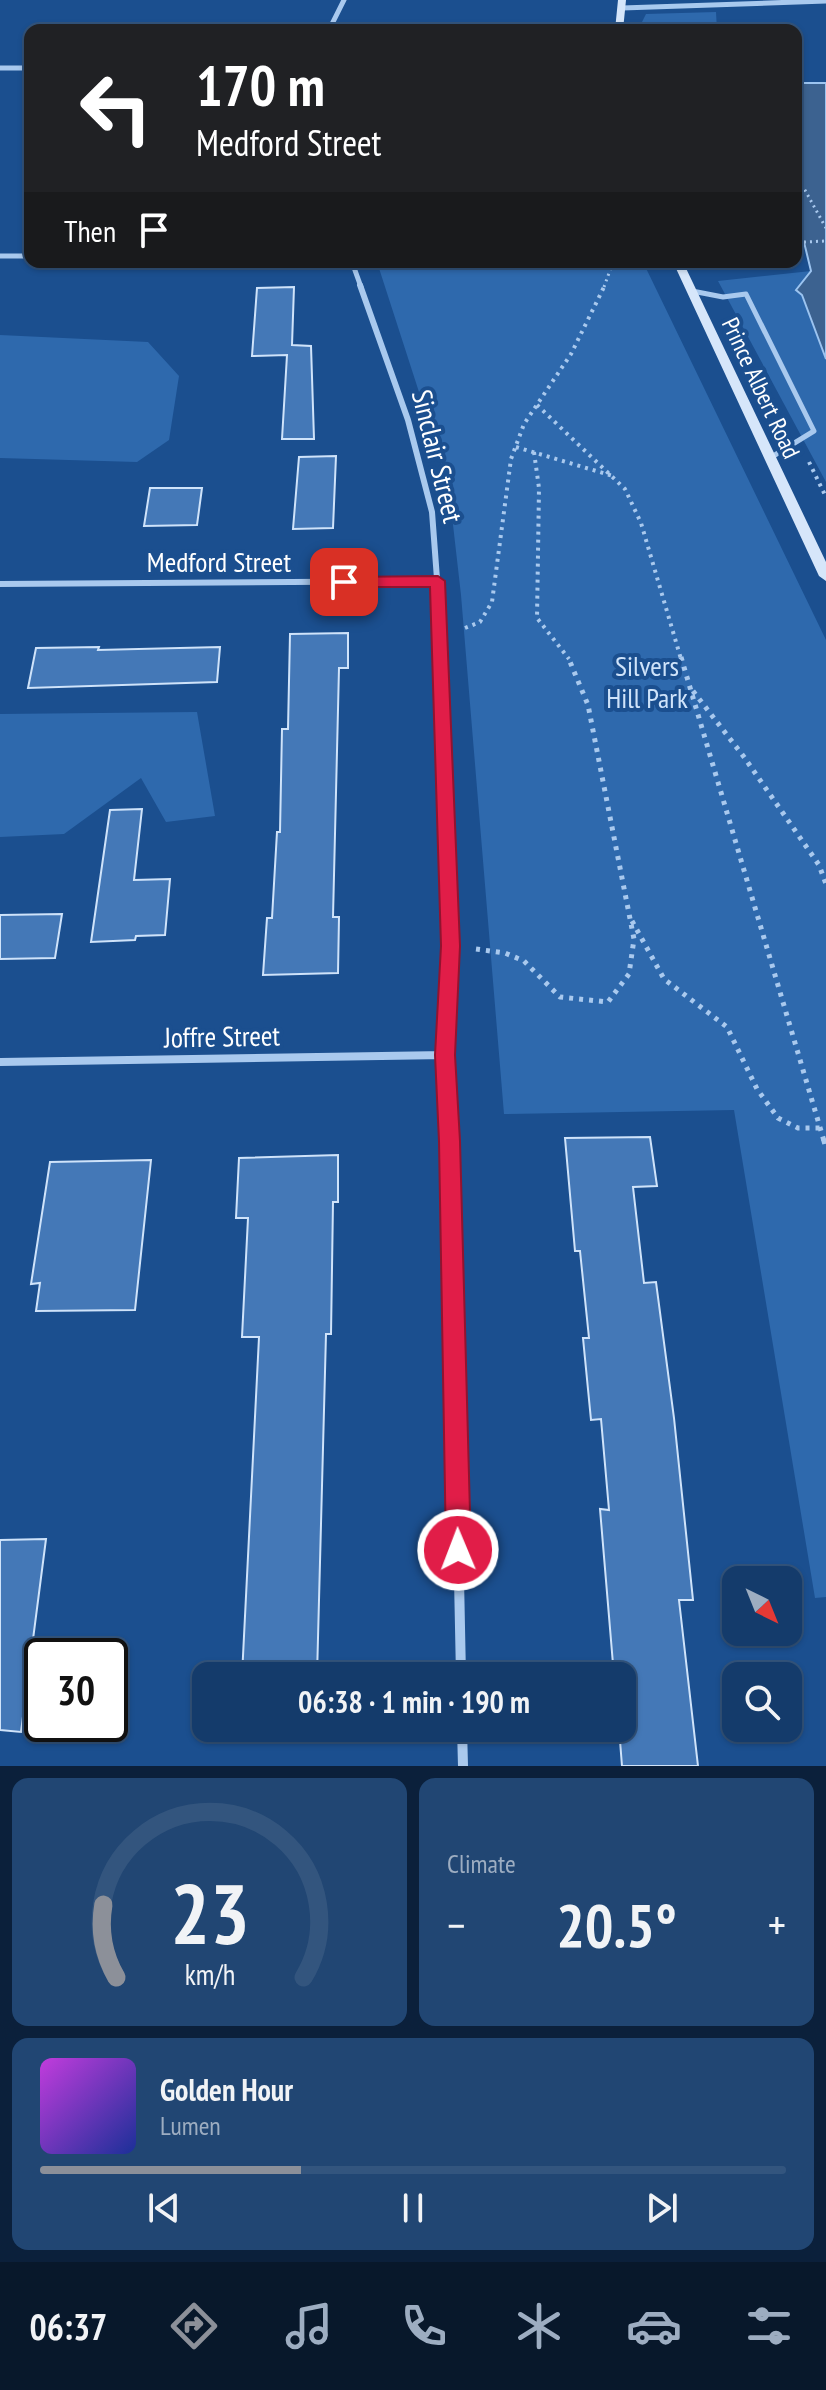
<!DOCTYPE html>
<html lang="en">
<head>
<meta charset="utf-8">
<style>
  :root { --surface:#143b6b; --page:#214673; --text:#f1f3f6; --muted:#9dadc1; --line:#33557e; --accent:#8c9099 }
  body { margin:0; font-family:"PT Sans Narrow",sans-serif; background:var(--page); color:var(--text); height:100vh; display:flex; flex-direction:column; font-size:30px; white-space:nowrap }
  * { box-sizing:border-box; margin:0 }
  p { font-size:26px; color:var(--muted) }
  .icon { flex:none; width:44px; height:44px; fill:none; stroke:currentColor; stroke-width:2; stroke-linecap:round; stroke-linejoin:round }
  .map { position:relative; height:1766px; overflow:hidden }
  .details { display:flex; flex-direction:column; gap:12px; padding:12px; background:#0b203b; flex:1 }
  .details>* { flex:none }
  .guide { position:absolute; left:24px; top:24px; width:778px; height:244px; border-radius:16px; box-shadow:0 2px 6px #0004,0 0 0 2px var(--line); background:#202124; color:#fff; overflow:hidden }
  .needle { width:52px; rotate:137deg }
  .tools { position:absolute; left:722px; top:1566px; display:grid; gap:16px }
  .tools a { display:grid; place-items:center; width:80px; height:80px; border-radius:16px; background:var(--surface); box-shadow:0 2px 6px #0004,0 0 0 2px var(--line); font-size:40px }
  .speed { position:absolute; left:24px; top:1638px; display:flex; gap:16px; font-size:40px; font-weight:700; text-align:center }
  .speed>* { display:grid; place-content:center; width:104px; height:104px; border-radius:50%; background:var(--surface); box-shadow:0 2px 6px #0004,0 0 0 2px var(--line); line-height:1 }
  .speed .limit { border:4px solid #111; border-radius:12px; background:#fff; color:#111 }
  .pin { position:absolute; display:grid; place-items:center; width:68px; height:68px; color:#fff; margin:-34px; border-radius:16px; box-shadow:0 4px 12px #0006 }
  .me { position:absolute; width:88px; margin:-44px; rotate:359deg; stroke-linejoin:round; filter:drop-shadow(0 0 6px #0008) }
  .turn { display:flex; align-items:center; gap:28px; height:168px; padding:0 40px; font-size:36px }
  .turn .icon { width:104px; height:104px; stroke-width:2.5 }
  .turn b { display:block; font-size:56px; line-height:68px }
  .then { display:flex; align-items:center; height:76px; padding:0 40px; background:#0003; gap:16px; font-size:30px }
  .big { font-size:60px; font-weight:600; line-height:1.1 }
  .details .card { flex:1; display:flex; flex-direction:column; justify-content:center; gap:12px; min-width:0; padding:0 28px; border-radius:16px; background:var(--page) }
  .details .dial { align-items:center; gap:0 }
  .dial svg { height:208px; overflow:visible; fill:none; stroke:var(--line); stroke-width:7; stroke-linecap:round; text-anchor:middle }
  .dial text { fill:var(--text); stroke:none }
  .song { display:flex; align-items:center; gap:24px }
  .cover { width:96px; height:96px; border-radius:12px; background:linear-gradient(135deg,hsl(290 70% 55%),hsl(230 70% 35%)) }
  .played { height:8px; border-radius:4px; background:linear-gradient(90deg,var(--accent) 35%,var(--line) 35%) }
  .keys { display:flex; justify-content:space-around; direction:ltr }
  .heat { display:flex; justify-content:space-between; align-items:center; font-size:44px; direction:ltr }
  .details .tiles { flex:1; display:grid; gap:12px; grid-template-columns:1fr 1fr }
  .card:last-child { grid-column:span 2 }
  .trip { position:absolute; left:192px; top:1662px; width:444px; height:80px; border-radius:16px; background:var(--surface); box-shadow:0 2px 6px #0004,0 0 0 2px var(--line); font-weight:600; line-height:80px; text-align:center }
  .tab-bar { display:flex; height:128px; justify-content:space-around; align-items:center; background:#08182b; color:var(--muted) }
  .tab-bar .icon { width:56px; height:56px }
  .tab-bar .selected { color:var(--accent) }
  .tab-bar b { font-size:36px; color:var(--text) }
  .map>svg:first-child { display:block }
  .green { fill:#2e69ad }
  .water { fill:#3c6290; stroke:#9cc4f0; stroke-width:2 }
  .building { fill:#4478b7; stroke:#cfe3fa; stroke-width:2 }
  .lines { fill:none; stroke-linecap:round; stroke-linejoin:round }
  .path-far3 { stroke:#a9c9ee; stroke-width:3; stroke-dasharray:2 4; stroke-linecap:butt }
  .path-far2 { stroke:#a9c9ee; stroke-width:4; stroke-dasharray:3 5; stroke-linecap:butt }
  .path-far1 { stroke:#a9c9ee; stroke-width:5; stroke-dasharray:4 6; stroke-linecap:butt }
  .path { stroke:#a9c9ee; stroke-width:6; stroke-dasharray:5 8; stroke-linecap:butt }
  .lane { stroke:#a9c9ee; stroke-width:5 }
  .street-far3 { stroke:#a9c9ee; stroke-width:5 }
  .street-far2 { stroke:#a9c9ee; stroke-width:6 }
  .street-far1 { stroke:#a9c9ee; stroke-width:8 }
  .street { stroke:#a9c9ee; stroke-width:10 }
  .secondary { fill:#d6e6fa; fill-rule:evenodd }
  .route { fill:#e11d48; stroke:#92132f; stroke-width:2 }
  .labels { text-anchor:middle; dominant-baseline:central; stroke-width:8; stroke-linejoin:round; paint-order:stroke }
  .far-street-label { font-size:24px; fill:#fff; stroke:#1b4f8f }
  .street-label { font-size:28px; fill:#fff; stroke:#1b4f8f }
  .park-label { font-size:28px; fill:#cfe3fa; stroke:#1b4f8f }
</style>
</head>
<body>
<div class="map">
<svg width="826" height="1766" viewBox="0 0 826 1766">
  <rect width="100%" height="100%" fill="#1b4f8f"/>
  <path class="green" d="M716 12 717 30H638L646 14Z
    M377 262H643L826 640V1597L815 1598 734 1110 504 1114 461 595 452 516 439 454Z
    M811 271 796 290 802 295 826 359V482L718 281Z
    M0 335 148 342 179 376 169 440 137 462 0 458Z
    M197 712 215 816 166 822 141 778 64 834 0 837V714Z"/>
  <path class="water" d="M799 75 802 83H826V359L802 295 796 290 811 271 804 242 796 228V77Z"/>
  <path class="building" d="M294 287 292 345 311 346 314 439H282L287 355 252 356 257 288Z
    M336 456 333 528 293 529 299 457Z
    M150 488H202L197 525 144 526Z
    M348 633V668H339L333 917H339L338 973 263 975 267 918H272L277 832H280L282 729H288L290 634Z
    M99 647 98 650 220 647 217 682 28 688 36 648Z
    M142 809 134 880 170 879 165 935 136 936 135 940 91 942 110 810Z
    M62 914 55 958 0 959V915Z
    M650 1137 657 1186 633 1187 644 1283 656 1282 674 1418 693 1600H679L698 1766H622L619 1728H622V1676H614L600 1509 609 1510 601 1419 591 1420 583 1338H589L580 1251H575L565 1138Z
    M338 1155V1202H333L331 1334H326L317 1676H242L259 1337H242L248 1218H236L239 1158Z
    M151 1160 135 1310 36 1311 40 1283 31 1284 50 1162Z
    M46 1539 21 1732 0 1730V1540Z"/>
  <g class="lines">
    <path class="path-far3" d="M796 174 826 228
      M804 242 826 241
      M604 287 613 262"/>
    <path class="path-far2" d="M537 405 625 489 641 523 681 659
      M516 447 613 476
      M534 452 539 488 537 618 569 659
      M809 462 826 497
      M465 628 480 622 492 602 511 459 524 424 571 354 605 285"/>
    <path class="path-far1" d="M681 657 824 1141
      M693 691 744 757 819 865 826 884
      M632 921 664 979 727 1027 757 1089 778 1118 798 1128H820
      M476 949 505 953 524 961 560 997 608 1002 629 974 634 939 588 705 568 657"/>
    <path class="path" d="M824 1139 826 1147"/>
    <path class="lane" d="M692 291 723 297 746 294 814 431 770 458"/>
    <path class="street-far3" d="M622 8 826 1
      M329 30 344 0
      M0 68H30
      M0 256H30
      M352 262 361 287"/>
    <path class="street-far2" d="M360 285 408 420 432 512 443 659
      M0 584 438 581"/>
    <path class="street-far1" d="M443 657 451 946 445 1055 450 1141
      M0 1062 445 1055"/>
    <path class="street" d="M450 1139 461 1676
      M462 1728 463 1766"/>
    <path class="secondary" d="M618 0H626L623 30H615Z
      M673 262H683L826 562V581L819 576Z"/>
  </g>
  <path class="route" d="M438 576 445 581 460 946 455 1055 460 1141 471 1550 467 1559 458 1563 450 1559 446 1550 439 1141 435 1055 441 946 430 587H344L336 582 344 577Z"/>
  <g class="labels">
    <g class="far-street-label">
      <text transform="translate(761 388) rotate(65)">Prince Albert Road</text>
    </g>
    <g class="street-label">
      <text transform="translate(438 456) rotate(76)">Sinclair Street</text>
      <text x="219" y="561">Medford Street</text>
      <text transform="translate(222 1036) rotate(-1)">Joffre Street</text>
    </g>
    <g class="park-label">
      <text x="647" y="665">Silvers<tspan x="647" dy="32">Hill Park</tspan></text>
    </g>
  </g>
</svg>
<div class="tools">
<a><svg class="needle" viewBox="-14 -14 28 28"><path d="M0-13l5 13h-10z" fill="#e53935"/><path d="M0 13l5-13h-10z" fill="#9dadc1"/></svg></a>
<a><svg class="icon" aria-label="search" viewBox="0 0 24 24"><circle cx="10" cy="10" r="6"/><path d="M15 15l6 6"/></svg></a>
</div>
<div class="speed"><div class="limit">30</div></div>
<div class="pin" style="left:344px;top:582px;background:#d93025"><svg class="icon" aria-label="arrive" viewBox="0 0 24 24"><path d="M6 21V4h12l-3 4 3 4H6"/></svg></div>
<svg class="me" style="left:458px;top:1550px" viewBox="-20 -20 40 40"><circle r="17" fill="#e11d48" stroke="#fff" stroke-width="3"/><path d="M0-11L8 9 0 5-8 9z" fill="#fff"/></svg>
<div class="trip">06:38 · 1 min · 190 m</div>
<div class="guide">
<div class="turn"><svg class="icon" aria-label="left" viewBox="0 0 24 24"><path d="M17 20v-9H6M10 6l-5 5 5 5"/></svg><div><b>170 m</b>Medford Street</div></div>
<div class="then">Then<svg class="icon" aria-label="arrive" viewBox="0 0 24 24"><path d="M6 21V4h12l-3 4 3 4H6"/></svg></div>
</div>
</div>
<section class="details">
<div class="tiles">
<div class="card dial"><svg viewBox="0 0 100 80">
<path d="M14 69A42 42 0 1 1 86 69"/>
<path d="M14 69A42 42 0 0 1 9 41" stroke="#8c9099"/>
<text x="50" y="56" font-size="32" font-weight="700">23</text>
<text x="50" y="72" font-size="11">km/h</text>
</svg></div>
<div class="card"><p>Climate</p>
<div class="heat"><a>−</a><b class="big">20.5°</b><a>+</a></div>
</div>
<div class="card">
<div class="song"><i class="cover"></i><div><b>Golden Hour</b><p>Lumen</p></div></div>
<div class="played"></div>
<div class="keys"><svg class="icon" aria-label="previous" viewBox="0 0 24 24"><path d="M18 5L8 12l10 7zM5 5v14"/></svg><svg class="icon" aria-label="pause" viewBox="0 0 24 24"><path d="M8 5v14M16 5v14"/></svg><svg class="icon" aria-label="next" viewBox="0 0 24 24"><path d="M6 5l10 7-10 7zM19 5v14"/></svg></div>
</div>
</div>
</section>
<nav class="tab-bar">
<b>06:37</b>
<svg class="icon selected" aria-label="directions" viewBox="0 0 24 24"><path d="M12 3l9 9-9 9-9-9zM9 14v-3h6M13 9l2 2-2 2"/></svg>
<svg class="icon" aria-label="music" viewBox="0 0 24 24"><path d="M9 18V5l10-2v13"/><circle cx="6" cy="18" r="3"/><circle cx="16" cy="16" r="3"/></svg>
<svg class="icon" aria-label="phone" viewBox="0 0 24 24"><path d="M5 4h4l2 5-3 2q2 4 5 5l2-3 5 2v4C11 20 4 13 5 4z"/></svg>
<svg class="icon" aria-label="climate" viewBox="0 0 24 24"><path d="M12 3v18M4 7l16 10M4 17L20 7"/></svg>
<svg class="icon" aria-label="car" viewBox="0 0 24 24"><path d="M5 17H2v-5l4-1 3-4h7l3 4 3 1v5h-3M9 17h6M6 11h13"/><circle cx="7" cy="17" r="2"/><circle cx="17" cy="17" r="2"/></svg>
<svg class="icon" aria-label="filters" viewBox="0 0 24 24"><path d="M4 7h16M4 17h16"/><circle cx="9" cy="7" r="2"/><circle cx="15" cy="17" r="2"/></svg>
</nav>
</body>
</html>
